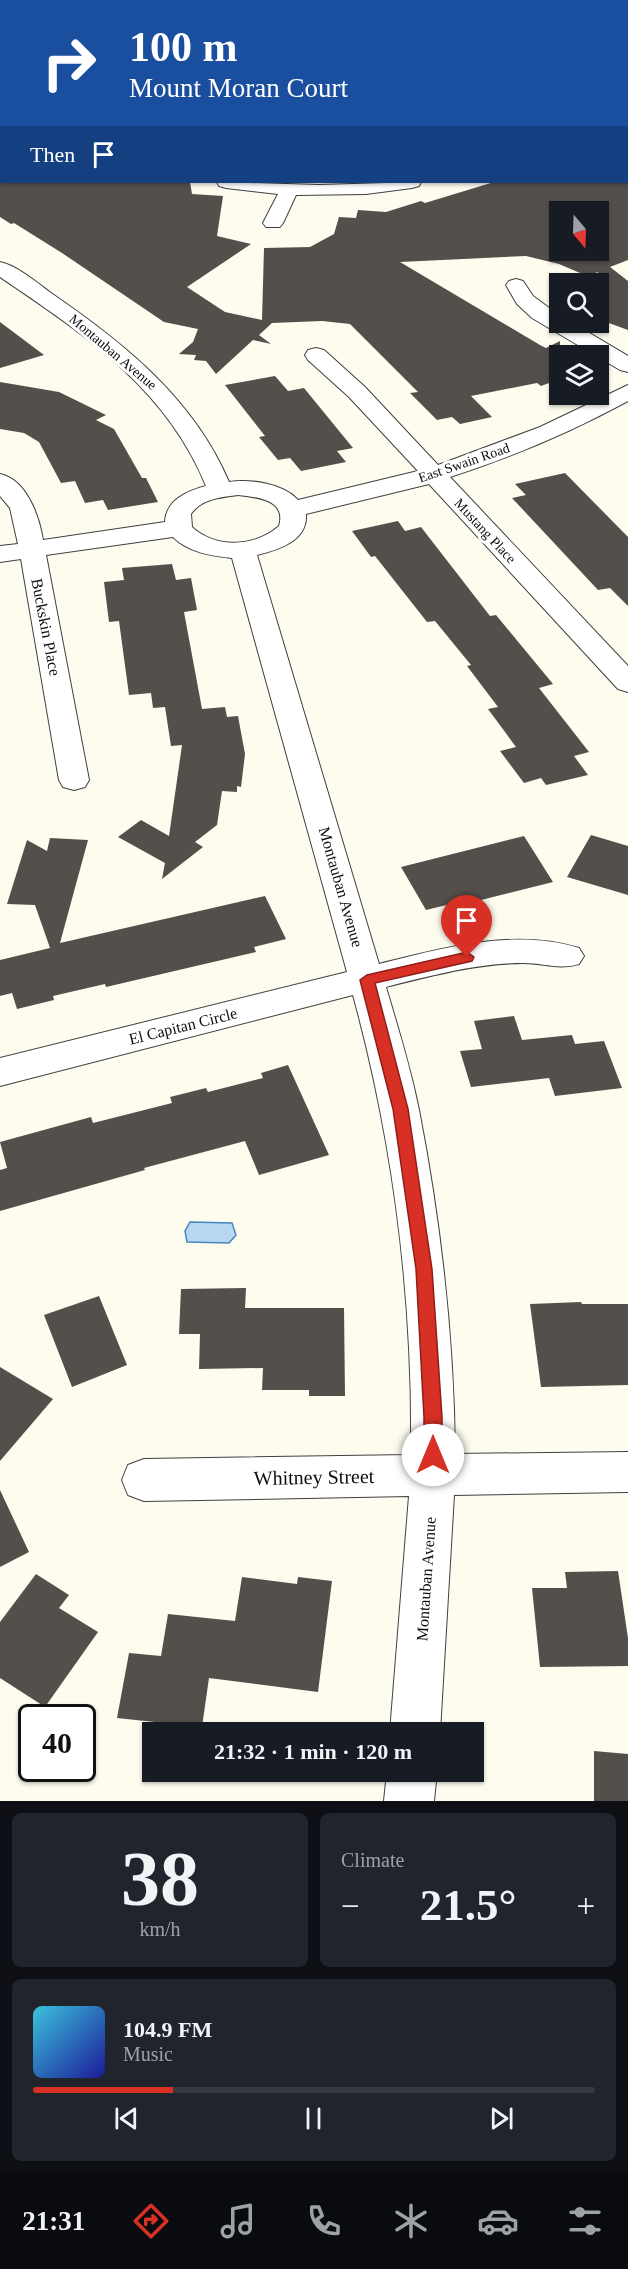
<!DOCTYPE html>
<html lang="en">
<head>
<meta charset="utf-8">
<style>
  :root { --surface:#171b24; --page:#20242c; --text:#f1f3f6; --muted:#9ea1a6; --line:#363941; --accent:#d93025 }
  body { margin:0; font-family:Georgia,serif; background:var(--page); color:var(--text); height:100vh; display:flex; flex-direction:column; font-size:22px; white-space:nowrap }
  * { box-sizing:border-box; margin:0 }
  p { font-size:20px; color:var(--muted) }
  .icon { flex:none; width:33px; height:33px; fill:none; stroke:currentColor; stroke-width:2; stroke-linecap:round; stroke-linejoin:round }
  .map { position:relative; height:1801px; overflow:hidden }
  .sheet { display:flex; flex-direction:column; gap:12px; padding:12px; background:#0d0f14; flex:1 }
  .sheet>* { flex:none }
  .banner { position:absolute; left:0px; top:0px; width:628px; height:183px; box-shadow:0 2px 4px #0004; background:#1a4fa0; color:#fff; overflow:hidden }
  .needle { width:39px; rotate:161deg }
  .buttons { position:absolute; left:549px; top:201px; display:grid; gap:12px }
  .buttons a { display:grid; place-items:center; width:60px; height:60px; border-radius:0px; background:var(--surface); box-shadow:0 2px 4px #0004; font-size:30px }
  .speed { position:absolute; left:18px; top:1704px; display:flex; gap:12px; font-size:30px; font-weight:700; text-align:center }
  .speed>* { display:grid; place-content:center; width:78px; height:78px; border-radius:50%; background:var(--surface); box-shadow:0 2px 4px #0004; line-height:1 }
  .speed .limit { border:3px solid #111; border-radius:9px; background:#fff; color:#111 }
  .pin { position:absolute; display:grid; place-items:center; width:51px; height:51px; color:#fff; margin:-62px -26px; border-radius:50% 50% 50% 0; rotate:-45deg; box-shadow:0 0 6px #0007 }
  .pin .icon { rotate:45deg }
  .me { position:absolute; width:66px; margin:-33px; rotate:0deg; stroke-linejoin:round; filter:drop-shadow(0 0 4px #0008) }
  .turn { display:flex; align-items:center; gap:21px; height:126px; padding:0 30px; font-size:27px }
  .turn .icon { width:78px; height:78px; stroke-width:2.5 }
  .turn b { display:block; font-size:42px; line-height:51px }
  .then { display:flex; align-items:center; height:57px; padding:0 30px; background:#0003; gap:12px; font-size:22px }
  .big { font-size:45px; font-weight:700; line-height:1.1 }
  .sheet .tile { flex:1; display:flex; flex-direction:column; justify-content:center; gap:9px; min-width:0; padding:0 21px; border-radius:9px; background:var(--page) }
  .sheet .dial { align-items:center; gap:0 }
  .dial b { font-size:78px; line-height:1 }
  .song { display:flex; align-items:center; gap:18px }
  .cover { width:72px; height:72px; border-radius:9px; background:linear-gradient(135deg,hsl(190 70% 55%),hsl(240 70% 35%)) }
  .played { height:6px; border-radius:3px; background:linear-gradient(90deg,var(--accent) 25%,var(--line) 25%) }
  .keys { display:flex; justify-content:space-around; direction:ltr }
  .heat { display:flex; justify-content:space-between; align-items:center; font-size:33px; direction:ltr }
  .sheet .tiles { flex:1; display:grid; gap:12px; grid-template-columns:1fr 1fr }
  .tile:last-child { grid-column:span 2 }
  .trip { position:absolute; left:142px; top:1722px; width:342px; height:60px; border-radius:0px; background:var(--surface); box-shadow:0 2px 4px #0004; font-weight:700; line-height:60px; text-align:center }
  .tab-bar { display:flex; height:96px; justify-content:space-around; align-items:center; background:#090b0e; color:var(--muted) }
  .tab-bar .icon { width:42px; height:42px }
  .tab-bar .on { color:var(--accent) }
  .tab-bar b { font-size:27px; color:var(--text) }
  .map>svg:first-child { display:block }
  .water { fill:#b9d7f0; stroke:#4787bf; stroke-width:1.5 }
  .building { fill:#554f4b; fill-rule:evenodd }
  .lines { fill:none; stroke-linecap:round; stroke-linejoin:round }
  .minor-casing { stroke:#404040; stroke-width:2 }
  .minor { fill:#fff; fill-rule:evenodd }
  .route { fill:#d93025; stroke:#8d1f18; stroke-width:1.5 }
  .labels { text-anchor:middle; dominant-baseline:central; stroke-width:6; stroke-linejoin:round; paint-order:stroke }
  .far-street-label { font-size:14px; fill:#0d0d0d; stroke:#fff }
  .street-label { font-size:16px; fill:#0d0d0d; stroke:#fff }
  .near-street-label { font-size:20px; fill:#0d0d0d; stroke:#fff }
</style>
</head>
<body>
<div class="map">
<svg width="628" height="1801" viewBox="0 0 628 1801">
  <rect width="100%" height="100%" fill="#fdfcef"/>
  <path class="water" d="M190 1222 232 1223 236 1235 229 1243 187 1242 185 1231Z"/>
  <path class="building" d="M0 180 190 182 192 194 223 196 217 236 251 244 187 287 225 312 262 320 264 248 310 247 334 234 339 217 356 218 358 210 386 212 421 201 425 203 494 182H628V260L610 267 628 281V330L598 319V272L587 276 559 264 526 256 400 262 540 345 546 348 560 341V379L541 386 537 383 471 396 492 417 460 424 452 417 437 420 410 393 418 392 350 324 322 321 272 323 259 335 271 344 253 340 216 374 206 361 194 360 196 355 179 354 193 342 198 329 164 322 62 253 14 223 11 224 0 217ZM560 212H598V250H560Z
    M0 322 44 355 0 368Z
    M275 376 288 391 304 388 353 448 337 451 346 462 301 471 290 458 278 460 259 437 265 436 225 385Z
    M0 382 59 392 106 415 96 420 114 429 142 478H146L158 502 108 510 103 500 85 503 75 481 61 483 39 442 24 433 0 429Z
    M565 473 628 537V606L610 588 598 590 512 498 526 495 515 484Z
    M398 521 405 531 421 527 490 616 496 615 553 684 539 688 589 752 574 756 588 775 546 785 541 778 524 783 500 751 516 747 488 709 498 707 467 666 471 665 435 621 427 622 375 556 371 557 352 531Z
    M172 564 176 580 191 578 197 610 184 612 202 709 225 707 227 717 238 716 245 754 241 787 237 786V792L222 791 217 825 195 842 203 847 162 879 165 863 118 837 141 820 169 836 182 745 171 746 165 707 153 708 151 693 129 695 119 621 109 622 104 582 124 580 122 568Z
    M591 835 628 846V895L567 877Z
    M524 836 553 882 461 905 459 902 426 910 401 867Z
    M50 838 88 840 60 943 265 896 286 939 254 947 256 952 106 987 105 984 53 996 54 1000 17 1009 12 993 0 996V960L50 948 35 905 7 904 27 840 47 851Z
    M514 1016 522 1040 572 1035 575 1044 604 1041 622 1088 555 1096 549 1078 471 1087 460 1051 482 1049 474 1021Z
    M288 1065 329 1155 259 1175 245 1141 144 1168 145 1170 0 1211V1170L7 1168 0 1142 91 1117 93 1123 172 1103 170 1097 206 1088 208 1092 263 1078 261 1073Z
    M246 1288 245 1308H344L345 1396H309V1390H262L263 1368 199 1369 200 1334H179L181 1289Z
    M99 1296 127 1365 72 1387 44 1315Z
    M581 1302 582 1304H628V1385L541 1387 530 1304Z
    M0 1367 53 1399 0 1461Z
    M0 1490 29 1552 0 1567Z
    M618 1571 628 1638V1666L540 1667 532 1588H567L565 1572Z
    M36 1574 69 1595 59 1608 98 1632 45 1707 0 1678V1622Z
    M242 1577 297 1584 298 1577 332 1581 318 1692 209 1678 202 1727 117 1718 129 1653 161 1656 168 1614 235 1621Z
    M594 1751 628 1754V1801H594Z"/>
  <g class="lines">
    <defs>
      <path id="minor" d="M377 0H401L402 2H379Z
        M461 0H477L460 2Z
        M627 58H628V69H627Z
        M0 69H2V80L0 79Z
        M0 130H2V140H0Z
        M217 182 319 185 421 182 419 186 412 188 366 194 296 195 283 223 280 227H266L263 223 278 194 226 188 219 186Z
        M0 262C18 266 36 282 51 293 124 343 194 399 229 482 250 479 283 483 298 500L418 471 349 397 308 360 305 355 308 350 316 348 324 350 365 387 438 465 540 427 628 385V401C571 432 512 457 450 477L628 666V692L618 689 429 484 306 514C308 541 278 550 257 555L379 964C443 948 514 928 579 948L584 956 579 964C560 970 543 963 524 963 477 963 430 976 386 987 398 1028 411 1069 419 1110 441 1223 454 1339 455 1454L628 1452V1492L454 1495 440 1732H390L409 1496 144 1501 128 1495 122 1480 128 1465 144 1459 411 1455C413 1300 394 1145 353 995L0 1086V1058L347 972 232 558C211 556 188 552 173 537L46 555 89 780 85 787 74 790 63 787 59 780 21 559 0 562V546L18 544 10 508 0 496V474C27 480 39 516 43 540L165 522C166 500 187 491 206 486 167 389 84 334 0 277ZM238 495C257 497 287 500 279 526 255 547 216 549 192 527L191 514C201 499 221 497 238 495Z
        M516 279 523 281 533 296 560 316V322H571L628 356V372L620 370 532 318 517 304 506 285 509 281Z
        M387 1772H437L434 1801H384Z"/>
    </defs>
    <use href="#minor" class="minor-casing"/>
    <use href="#minor" class="minor"/>
  </g>
  <path class="route" d="M467 952 474 957 472 961 375 983 408 1109 432 1269 442 1417V1455L439 1461 433 1463 427 1461 424 1455V1417L416 1269 393 1109 360 980 367 975Z"/>
  <g class="labels">
    <g class="far-street-label">
      <text transform="translate(113 352) rotate(40)">Montauban Avenue</text>
      <text transform="translate(464 463) rotate(-19)">East Swain Road</text>
      <text transform="translate(485 531) rotate(47)">Mustang Place</text>
    </g>
    <g class="street-label">
      <text transform="translate(46 627) rotate(79)">Buckskin Place</text>
      <text transform="translate(341 887) rotate(74)">Montauban Avenue</text>
      <text transform="translate(183 1026) rotate(-14)">El Capitan Circle</text>
      <text transform="translate(426 1579) rotate(-86)">Montauban Avenue</text>
    </g>
    <g class="near-street-label">
      <text transform="translate(314 1477) rotate(-1)">Whitney Street</text>
    </g>
  </g>
</svg>
<div class="buttons">
<a><svg class="needle" viewBox="-14 -14 28 28"><path d="M0-13l5 13h-10z" fill="#e53935"/><path d="M0 13l5-13h-10z" fill="#9ea1a6"/></svg></a>
<a><svg class="icon" aria-label="search" viewBox="0 0 24 24"><circle cx="10" cy="10" r="6"/><path d="M15 15l6 6"/></svg></a>
<a><svg class="icon" aria-label="layers" viewBox="0 0 24 24"><path d="M12 4l9 5-9 5-9-5zM3 14l9 5 9-5"/></svg></a>
</div>
<div class="speed"><div class="limit">40</div></div>
<div class="pin" style="left:467px;top:957px;background:#d93025"><svg class="icon" aria-label="arrive" viewBox="0 0 24 24"><path d="M6 21V4h12l-3 4 3 4H6"/></svg></div>
<svg class="me" style="left:433px;top:1455px" viewBox="-20 -20 40 40"><circle r="19" fill="#fff"/><path d="M0-13L10 11 0 6-10 11z" fill="#d93025"/></svg>
<div class="trip">21:32 · 1 min · 120 m</div>
<div class="banner">
<div class="turn"><svg class="icon" aria-label="right" viewBox="0 0 24 24"><path d="M7 20v-9h11M14 6l5 5-5 5"/></svg><div><b>100 m</b>Mount Moran Court</div></div>
<div class="then">Then<svg class="icon" aria-label="arrive" viewBox="0 0 24 24"><path d="M6 21V4h12l-3 4 3 4H6"/></svg></div>
</div>
</div>
<section class="sheet">
<div class="tiles">
<div class="tile dial"><b>38</b><p>km/h</p></div>
<div class="tile"><p>Climate</p>
<div class="heat"><a>−</a><b class="big">21.5°</b><a>+</a></div>
</div>
<div class="tile">
<div class="song"><i class="cover"></i><div><b>104.9 FM</b><p>Music</p></div></div>
<div class="played"></div>
<div class="keys"><svg class="icon" aria-label="previous" viewBox="0 0 24 24"><path d="M18 5L8 12l10 7zM5 5v14"/></svg><svg class="icon" aria-label="pause" viewBox="0 0 24 24"><path d="M8 5v14M16 5v14"/></svg><svg class="icon" aria-label="next" viewBox="0 0 24 24"><path d="M6 5l10 7-10 7zM19 5v14"/></svg></div>
</div>
</div>
</section>
<nav class="tab-bar">
<b>21:31</b>
<svg class="icon on" aria-label="directions" viewBox="0 0 24 24"><path d="M12 3l9 9-9 9-9-9zM9 14v-3h6M13 9l2 2-2 2"/></svg>
<svg class="icon" aria-label="music" viewBox="0 0 24 24"><path d="M9 18V5l10-2v13"/><circle cx="6" cy="18" r="3"/><circle cx="16" cy="16" r="3"/></svg>
<svg class="icon" aria-label="phone" viewBox="0 0 24 24"><path d="M5 4h4l2 5-3 2q2 4 5 5l2-3 5 2v4C11 20 4 13 5 4z"/></svg>
<svg class="icon" aria-label="climate" viewBox="0 0 24 24"><path d="M12 3v18M4 7l16 10M4 17L20 7"/></svg>
<svg class="icon" aria-label="car" viewBox="0 0 24 24"><path d="M5 17H2v-5l4-1 3-4h7l3 4 3 1v5h-3M9 17h6M6 11h13"/><circle cx="7" cy="17" r="2"/><circle cx="17" cy="17" r="2"/></svg>
<svg class="icon" aria-label="filters" viewBox="0 0 24 24"><path d="M4 7h16M4 17h16"/><circle cx="9" cy="7" r="2"/><circle cx="15" cy="17" r="2"/></svg>
</nav>
</body>
</html>
